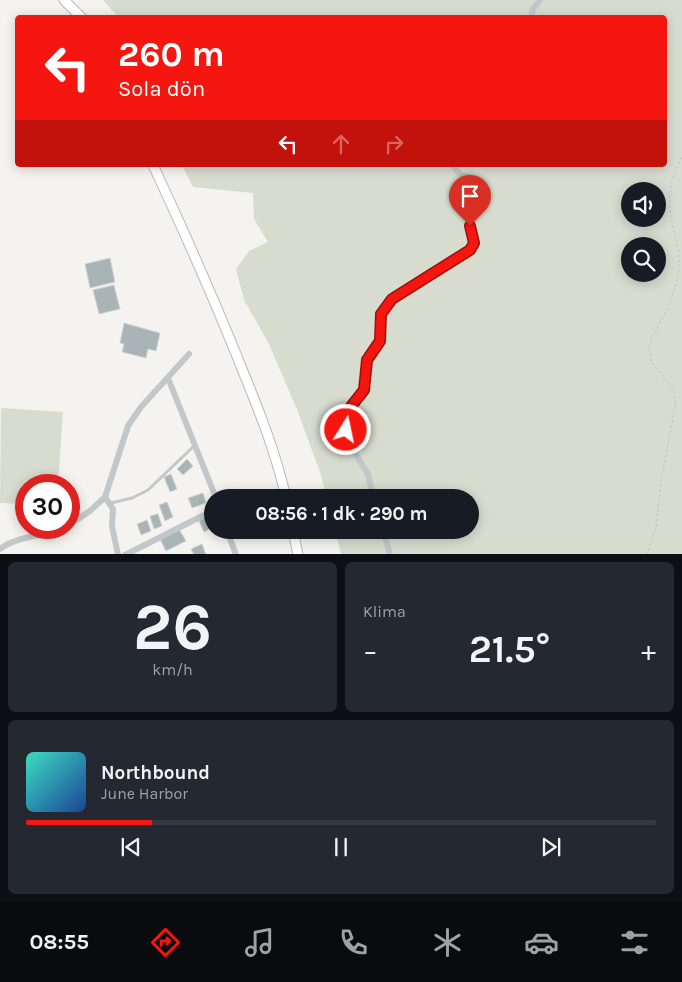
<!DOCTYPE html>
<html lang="tr">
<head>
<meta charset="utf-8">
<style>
  :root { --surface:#171b24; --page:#242831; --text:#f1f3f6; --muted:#9ea1a6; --line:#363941; --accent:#f4160f }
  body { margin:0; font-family:Karla,sans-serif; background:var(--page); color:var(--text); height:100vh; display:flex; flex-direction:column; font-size:19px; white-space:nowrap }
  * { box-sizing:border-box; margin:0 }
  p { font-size:16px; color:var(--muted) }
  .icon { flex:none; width:28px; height:28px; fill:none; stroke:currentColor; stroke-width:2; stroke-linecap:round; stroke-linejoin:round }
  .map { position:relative; height:554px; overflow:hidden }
  .drawer { display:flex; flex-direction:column; gap:8px; padding:8px; background:#0d0f14; flex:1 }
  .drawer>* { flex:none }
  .top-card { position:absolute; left:15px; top:15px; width:652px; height:152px; border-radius:5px; box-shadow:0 2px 12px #0003; background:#f4160f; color:#fff; overflow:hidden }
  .fabs { position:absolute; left:621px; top:182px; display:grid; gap:10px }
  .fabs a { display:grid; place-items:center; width:45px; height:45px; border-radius:50%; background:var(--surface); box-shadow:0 2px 12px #0003; font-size:25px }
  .speed { position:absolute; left:15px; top:474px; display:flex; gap:10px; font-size:25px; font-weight:700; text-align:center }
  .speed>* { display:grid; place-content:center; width:65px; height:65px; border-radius:50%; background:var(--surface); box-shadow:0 2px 12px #0003; line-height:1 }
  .speed .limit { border:8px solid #d22; background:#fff; color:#111 }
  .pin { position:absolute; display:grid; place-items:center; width:42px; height:42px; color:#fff; margin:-51px -21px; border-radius:50% 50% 50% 0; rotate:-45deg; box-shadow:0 0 5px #0007 }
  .pin .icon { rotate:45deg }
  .me { position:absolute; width:55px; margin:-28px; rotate:10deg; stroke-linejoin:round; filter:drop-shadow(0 0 4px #0008) }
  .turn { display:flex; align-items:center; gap:18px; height:105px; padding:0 20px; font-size:22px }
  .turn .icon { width:65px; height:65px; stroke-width:2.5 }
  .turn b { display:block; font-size:35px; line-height:42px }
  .lanes { display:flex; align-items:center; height:48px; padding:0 20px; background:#0003; justify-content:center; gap:25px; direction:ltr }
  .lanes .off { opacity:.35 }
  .big { font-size:38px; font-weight:700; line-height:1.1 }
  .drawer .card { flex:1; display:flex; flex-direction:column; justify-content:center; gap:8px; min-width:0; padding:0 18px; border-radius:8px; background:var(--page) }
  .drawer .dial { align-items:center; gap:0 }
  .dial b { font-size:65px; line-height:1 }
  .song { display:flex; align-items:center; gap:15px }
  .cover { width:60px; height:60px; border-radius:8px; background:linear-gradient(135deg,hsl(170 70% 55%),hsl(220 70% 35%)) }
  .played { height:5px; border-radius:2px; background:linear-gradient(90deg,var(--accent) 20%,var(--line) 20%) }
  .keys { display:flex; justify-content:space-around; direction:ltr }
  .heat { display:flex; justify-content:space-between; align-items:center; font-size:28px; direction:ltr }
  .drawer .tiles { flex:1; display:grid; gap:8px; grid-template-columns:1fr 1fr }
  .card:last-child { grid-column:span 2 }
  .trip { position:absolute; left:204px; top:489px; width:275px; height:50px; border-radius:25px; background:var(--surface); box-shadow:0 2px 12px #0003; font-weight:700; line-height:50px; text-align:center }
  .tabs { display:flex; height:80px; justify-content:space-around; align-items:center; background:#090b0e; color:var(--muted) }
  .tabs .icon { width:35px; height:35px }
  .tabs .active { color:var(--accent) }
  .tabs b { font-size:22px; color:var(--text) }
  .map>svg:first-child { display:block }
  .green { fill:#d7dccf; fill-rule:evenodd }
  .building { fill:#a9b4b7; stroke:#d5d4d2 }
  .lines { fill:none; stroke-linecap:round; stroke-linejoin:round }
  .secondary-casing { stroke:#b2babc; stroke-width:11 }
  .path { stroke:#bec0c1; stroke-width:1; stroke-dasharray:2.5 2.5; stroke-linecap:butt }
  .lane { stroke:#c2c8c9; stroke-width:3 }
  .street { stroke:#c2c8c9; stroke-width:6 }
  .secondary { stroke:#fff; stroke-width:9 }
  .route-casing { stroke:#9f0e0a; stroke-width:12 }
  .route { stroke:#f4160f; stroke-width:9 }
</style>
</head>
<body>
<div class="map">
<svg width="682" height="555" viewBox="0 0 682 555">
  <rect width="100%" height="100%" fill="#f4f3ef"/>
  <path class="green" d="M103 0H682V554H341L335 530H470V498L327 497 320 472 296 407 268 342 244 300 236 269 249 251 268 242 254 219 253 193 193 187 182 165H665V18H119ZM630 191H658V219H630ZM630 246H658V274H630Z
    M1 408 63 412 58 485H26V504L0 503Z"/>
  <path class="building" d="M110 258 115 282 90 288 85 264Z
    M114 285 120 309 99 314 93 290Z
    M124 323 160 333 156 351 148 349 146 358 122 352 124 344 120 343Z
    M187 459 193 466 183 475 177 469Z
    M171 474 177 489 170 492 164 477Z
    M203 493 206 503 192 508 188 498Z
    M167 502 173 517 165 521 159 505Z
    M158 514 162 526 154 529 150 516Z
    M208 516 212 528 204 532 199 521Z
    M147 520 151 531 141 535 137 524Z
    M179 529 186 541 166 551 160 539Z
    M202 544 206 555H194L191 549Z"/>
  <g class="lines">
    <defs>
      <path id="secondary" d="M64 0 82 18
        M153 165C182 227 210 290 236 354 255 401 275 448 286 498
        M293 530 298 555"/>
    </defs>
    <use href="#secondary" class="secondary-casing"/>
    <path class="path" d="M647 555 656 527 661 481 676 402 672 387 652 363 649 350 651 341C662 317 678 292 679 265 680 253 676 242 674 231 667 201 668 183 682 156"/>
    <path class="lane" d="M111 503 132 498 148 490 194 446"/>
    <path class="street" d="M531 18 533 9 540 0
      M168 378 216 498
      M105 497 113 509 112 526 118 555
      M238 498 243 495
      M373 498 368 474 349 443 346 422 352 404 364 390 366 365 380 341 381 314 387 303 473 247C476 237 469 226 471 216 472 206 486 197 480 187 474 176 458 178 453 165
      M69 525 90 511 105 497 128 426 141 407 189 354
      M227 530 236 555
      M383 530 390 555
      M0 549C18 535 44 537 64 528
      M125 555 212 511"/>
    <use href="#secondary" class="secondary"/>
  </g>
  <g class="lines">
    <defs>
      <path id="route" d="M346 430 349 409 364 390 367 360 380 341 381 314 392 299 470 250 474 243 470 226"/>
    </defs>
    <use href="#route" class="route-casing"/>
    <use href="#route" class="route"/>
  </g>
</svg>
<div class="fabs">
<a><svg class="icon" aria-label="sound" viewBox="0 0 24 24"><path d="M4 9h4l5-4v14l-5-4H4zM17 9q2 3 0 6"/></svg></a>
<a><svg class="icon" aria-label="search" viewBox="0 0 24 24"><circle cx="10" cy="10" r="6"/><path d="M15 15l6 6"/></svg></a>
</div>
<div class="speed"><div class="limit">30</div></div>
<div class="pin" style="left:470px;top:226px;background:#d93025"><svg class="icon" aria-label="arrive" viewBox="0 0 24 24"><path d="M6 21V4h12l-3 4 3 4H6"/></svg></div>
<svg class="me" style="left:346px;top:430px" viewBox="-20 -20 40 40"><circle r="17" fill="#f4160f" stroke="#fff" stroke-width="3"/><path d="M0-11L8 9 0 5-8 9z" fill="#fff"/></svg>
<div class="trip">08:56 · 1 dk · 290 m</div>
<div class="top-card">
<div class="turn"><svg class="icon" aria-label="left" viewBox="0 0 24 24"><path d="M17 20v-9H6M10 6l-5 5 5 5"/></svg><div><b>260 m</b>Sola dön</div></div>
<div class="lanes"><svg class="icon" aria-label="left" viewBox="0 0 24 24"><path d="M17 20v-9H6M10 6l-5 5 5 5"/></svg><svg class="icon off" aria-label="ahead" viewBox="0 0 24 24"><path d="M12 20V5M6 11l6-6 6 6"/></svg><svg class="icon off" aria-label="right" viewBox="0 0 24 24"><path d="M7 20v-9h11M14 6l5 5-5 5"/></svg></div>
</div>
</div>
<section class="drawer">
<div class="tiles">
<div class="card dial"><b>26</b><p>km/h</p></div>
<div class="card"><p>Klima</p>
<div class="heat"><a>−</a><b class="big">21.5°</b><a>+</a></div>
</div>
<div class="card">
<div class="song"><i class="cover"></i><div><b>Northbound</b><p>June Harbor</p></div></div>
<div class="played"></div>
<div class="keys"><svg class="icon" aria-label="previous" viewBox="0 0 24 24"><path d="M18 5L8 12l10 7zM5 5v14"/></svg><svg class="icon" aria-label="pause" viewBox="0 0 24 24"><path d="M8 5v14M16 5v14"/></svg><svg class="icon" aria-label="next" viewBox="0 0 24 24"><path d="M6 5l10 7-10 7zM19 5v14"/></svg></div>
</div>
</div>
</section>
<nav class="tabs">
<b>08:55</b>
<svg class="icon active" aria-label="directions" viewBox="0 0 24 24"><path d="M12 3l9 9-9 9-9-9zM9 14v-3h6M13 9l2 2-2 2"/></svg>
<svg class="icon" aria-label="music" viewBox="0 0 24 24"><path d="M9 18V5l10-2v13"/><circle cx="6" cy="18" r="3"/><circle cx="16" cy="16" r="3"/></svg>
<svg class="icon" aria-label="phone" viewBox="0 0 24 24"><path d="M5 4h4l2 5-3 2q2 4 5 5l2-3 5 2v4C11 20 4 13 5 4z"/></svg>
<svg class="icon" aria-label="climate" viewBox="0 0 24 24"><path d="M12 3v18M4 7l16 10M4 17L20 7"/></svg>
<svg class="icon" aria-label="car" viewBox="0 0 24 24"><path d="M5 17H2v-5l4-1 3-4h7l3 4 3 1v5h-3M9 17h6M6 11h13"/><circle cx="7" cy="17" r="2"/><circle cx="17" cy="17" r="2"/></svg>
<svg class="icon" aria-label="filters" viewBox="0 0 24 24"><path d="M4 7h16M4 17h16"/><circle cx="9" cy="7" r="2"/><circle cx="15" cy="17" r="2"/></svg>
</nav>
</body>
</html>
